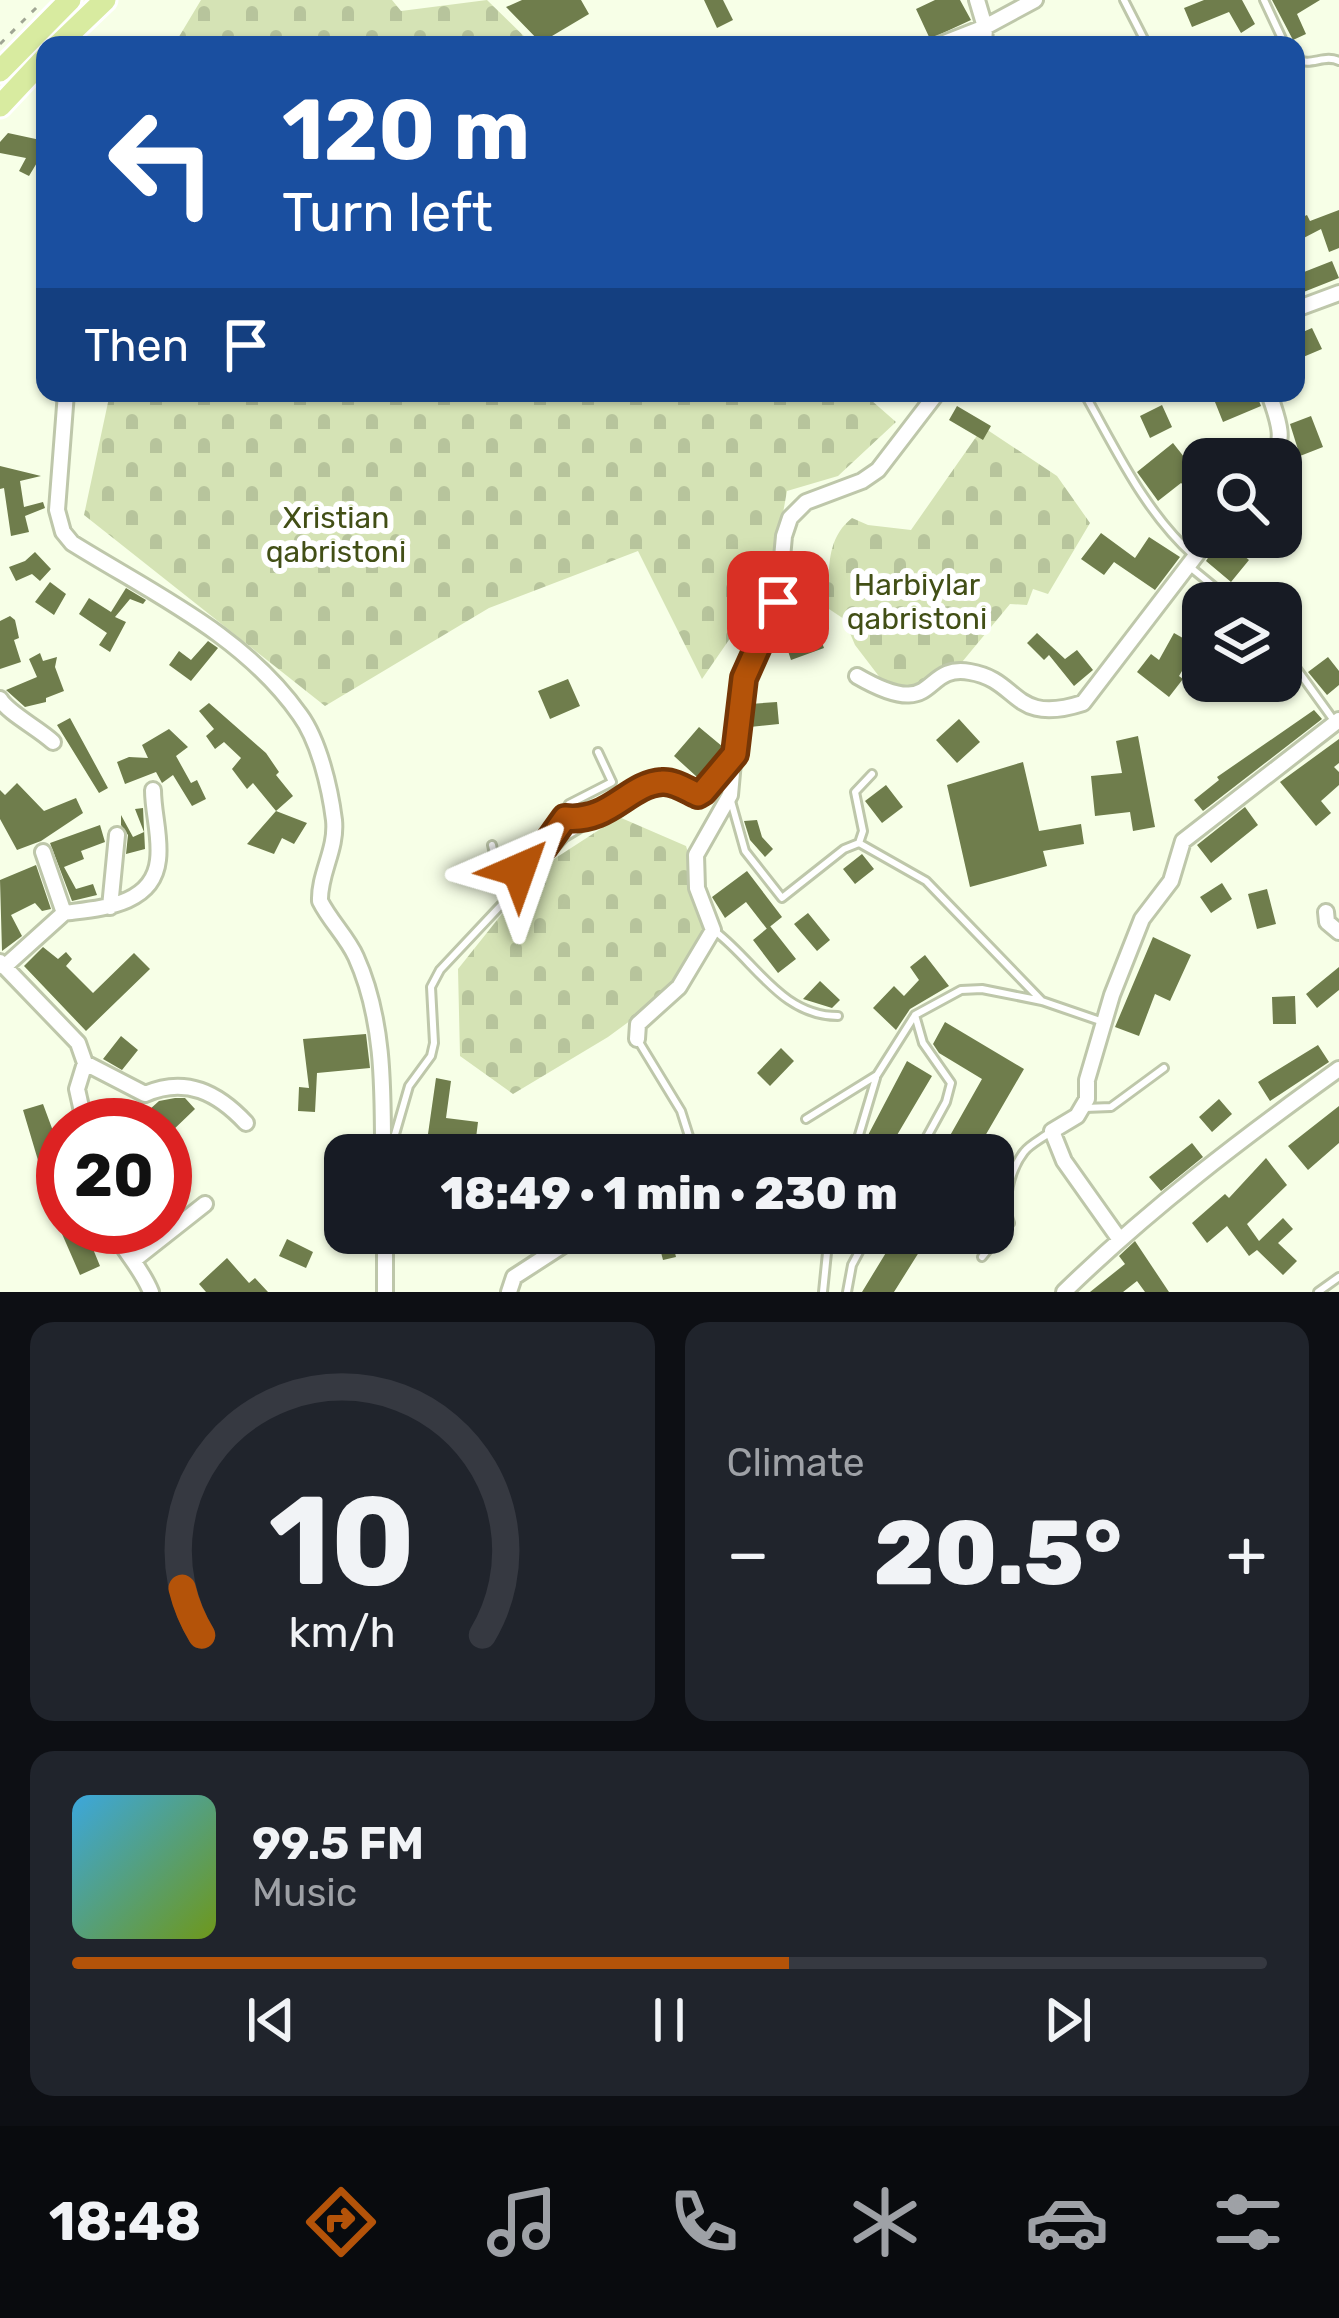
<!DOCTYPE html>
<html lang="en">
<head>
<meta charset="utf-8">
<style>
  :root { --surface:#171b24; --page:#20242c; --text:#f1f3f6; --muted:#9ea1a6; --line:#363941; --accent:#b45309 }
  body { margin:0; font-family:Rubik,sans-serif; background:var(--page); color:var(--text); height:100vh; display:flex; flex-direction:column; font-size:45px; white-space:nowrap }
  * { box-sizing:border-box; margin:0 }
  p { font-size:39px; color:var(--muted) }
  .icon { flex:none; width:66px; height:66px; fill:none; stroke:currentColor; stroke-width:2; stroke-linecap:round; stroke-linejoin:round }
  .map { position:relative; height:1292px; overflow:hidden }
  .drawer { display:flex; flex-direction:column; gap:30px; padding:30px; background:#0d0f14; flex:1 }
  .drawer>* { flex:none }
  .top-card { position:absolute; left:36px; top:36px; width:1269px; height:366px; border-radius:24px; box-shadow:0 3px 9px #0004; background:#1a4fa0; color:#fff; overflow:hidden }
  .tools { position:absolute; left:1182px; top:438px; display:grid; gap:24px }
  .tools a { display:grid; place-items:center; width:120px; height:120px; border-radius:24px; background:var(--surface); box-shadow:0 3px 9px #0004; font-size:60px }
  .speed { position:absolute; left:36px; top:1098px; display:flex; gap:24px; font-size:60px; font-weight:700; text-align:center }
  .speed>* { display:grid; place-content:center; width:156px; height:156px; border-radius:50%; background:var(--surface); box-shadow:0 3px 9px #0004; line-height:1 }
  .speed .limit { border:18px solid #d22; background:#fff; color:#111 }
  .pin { position:absolute; display:grid; place-items:center; width:102px; height:102px; color:#fff; margin:-51px; border-radius:24px; box-shadow:0 6px 18px #0006 }
  .me { position:absolute; width:132px; margin:-66px; rotate:43deg; stroke-linejoin:round; filter:drop-shadow(0 0 9px #0008) }
  .turn { display:flex; align-items:center; gap:42px; height:252px; padding:0 48px; font-size:54px }
  .turn .icon { width:156px; height:156px; stroke-width:2.5 }
  .turn b { display:block; font-size:84px; line-height:102px }
  .then { display:flex; align-items:center; height:114px; padding:0 48px; background:#0003; gap:24px; font-size:45px }
  .big { font-size:90px; font-weight:800; line-height:1.1 }
  .drawer .tile { flex:1; display:flex; flex-direction:column; justify-content:center; gap:18px; min-width:0; padding:0 42px; border-radius:24px; background:var(--page) }
  .drawer .dial { align-items:center; gap:0 }
  .dial svg { height:312px; overflow:visible; fill:none; stroke:var(--line); stroke-width:7; stroke-linecap:round; text-anchor:middle }
  .dial text { fill:var(--text); stroke:none }
  .song { display:flex; align-items:center; gap:36px }
  .cover { width:144px; height:144px; border-radius:18px; background:linear-gradient(135deg,hsl(200 70% 55%),hsl(80 70% 35%)) }
  .played { height:12px; border-radius:6px; background:linear-gradient(90deg,var(--accent) 60%,var(--line) 60%) }
  .keys { display:flex; justify-content:space-around; direction:ltr }
  .heat { display:flex; justify-content:space-between; align-items:center; font-size:66px; direction:ltr }
  .drawer .tiles { flex:1; display:grid; gap:30px; grid-template-columns:1fr 1fr }
  .tile:last-child { grid-column:span 2 }
  .trip { position:absolute; left:324px; top:1134px; width:690px; height:120px; border-radius:24px; background:var(--surface); box-shadow:0 3px 9px #0004; font-weight:800; line-height:120px; text-align:center }
  .menu { display:flex; height:192px; justify-content:space-around; align-items:center; background:#090b0e; color:var(--muted) }
  .menu .icon { width:84px; height:84px }
  .menu .selected { color:var(--accent) }
  .menu b { font-size:54px; color:var(--text) }
  .map>svg:first-child { display:block }
  .cemetery { fill:url(#cemetery-stones) }
  .building { fill:#6f7d4c }
  .lines { fill:none; stroke-linecap:round; stroke-linejoin:round }
  .service-casing { stroke:#bec7aa; stroke-width:12 }
  .minor-casing { stroke:#bec7aa; stroke-width:20 }
  .primary-casing { stroke:#fff; stroke-width:27 }
  .path { stroke:#a0a694; stroke-width:3; stroke-dasharray:6 9; stroke-linecap:butt }
  .service { stroke:#fff; stroke-width:6 }
  .minor { stroke:#fff; stroke-width:14 }
  .primary { stroke:#d8eba0; stroke-width:21 }
  .route-casing { stroke:#753606; stroke-width:30 }
  .route { stroke:#b45309; stroke-width:21 }
  .labels { text-anchor:middle; dominant-baseline:central; stroke-width:12; stroke-linejoin:round; paint-order:stroke }
  .park-label { font-size:30px; fill:#424f16; stroke:#fff }
</style>
</head>
<body>
<div class="map">
<svg width="1339" height="1292" viewBox="0 0 1339 1292">
  <defs>
    <pattern id="cemetery-stones" width="16" height="16" patternUnits="userSpaceOnUse" patternTransform="scale(3)"><rect width="16" height="16" fill="#d5e3b5"/><path d="M2 7V4a2 2 0 0 1 4 0v3zM10 15v-3a2 2 0 0 1 4 0v3z" fill="#b7c49c"/></pattern>
  </defs>
  <rect width="100%" height="100%" fill="#f7ffe7"/>
  <path class="cemetery" d="M201 0H392L401 11 487 0 533 45H174Z
    M110 393H863L896 422 838 476 787 491 771 579 702 679 638 551 489 608 325 706 84 515Z
    M983 427 1057 476 1090 523 1048 594 1033 589 1027 605 1010 604 948 679 915 702 894 696 855 645 844 619 829 609C829 576 824 540 852 518L868 525 911 530Z
    M619 817 686 846 712 928 683 982 608 1037 513 1094 460 1056 458 969 537 870Z"/>
  <path class="building" d="M522 0H581L589 14 552 36 562 45H543L506 7Z
    M704 0H723L733 20 717 28Z
    M935 0H960L971 20 930 39 916 9Z
    M1204 0H1242L1255 24 1241 33 1229 12 1192 27 1184 8Z
    M1272 0H1320L1297 14 1306 34 1293 40Z
    M8 133 45 141 42 161H38L29 176 19 171 26 158 0 153V142Z
    M1339 210V248L1329 252 1321 229 1296 242V220L1307 215 1310 221Z
    M1296 252 1304 272 1332 261 1339 278 1296 295Z
    M1312 328 1322 349 1296 360V335Z
    M1223 393H1256L1261 406 1223 422 1213 397Z
    M1162 405 1172 427 1150 438 1140 416Z
    M957 406 991 426 983 440 949 420Z
    M1311 416 1323 447 1300 456 1290 424Z
    M1173 443 1203 481V500L1181 483 1158 501 1137 472Z
    M0 466 41 476 20 481 24 507 43 502 45 508 25 516 29 532 11 536 4 488 0 489Z
    M1101 533 1135 558 1149 537 1180 557 1155 590 1114 562 1104 575 1081 559Z
    M1221 537 1249 560 1231 582 1206 561Z
    M35 552 51 569 40 581 32 574 16 581 9 567 25 561Z
    M50 582 66 594 54 615 35 602Z
    M126 588 146 600 143 604 130 599 115 617 126 622 110 652 99 645 107 633 79 614 89 598 111 612Z
    M10 616 15 620 19 638 14 640 21 662 0 669V621Z
    M816 627 824 648 791 660 784 639Z
    M1037 633 1065 659 1077 650 1093 670 1074 686 1049 655 1044 660 1027 643Z
    M1174 633 1197 646 1179 676 1183 679 1169 697 1137 672 1151 654 1159 660Z
    M208 641 218 648 191 681 169 665 179 651 191 660Z
    M40 653 43 661 57 657 55 667 64 691 46 698V702L25 707 6 690 37 677 29 659Z
    M1328 657 1339 671V685L1327 695 1308 672Z
    M568 679 580 706 550 719 538 691Z
    M777 702 779 724 750 727V704Z
    M209 703 266 753 279 772 276 775 293 796 276 811 253 783 247 789 232 769 241 758 224 742 215 749 206 736 214 729 199 711Z
    M1314 710 1322 719 1203 811 1194 800 1219 780 1217 777Z
    M70 718 108 788 99 793 57 725Z
    M959 719 980 742 957 763 936 740Z
    M699 727 723 747 697 777 674 756Z
    M169 729 188 747 176 756 191 783 197 780 206 799 192 806 173 775 162 783 156 772 125 784 117 762 129 757 148 758 142 745Z
    M1138 736 1155 827 1133 831 1130 812 1095 816 1091 776 1122 773 1116 741Z
    M1339 739V763L1334 767 1339 772V785L1321 801 1331 813 1316 826 1280 782Z
    M1023 762 1039 831 1081 824 1084 844 1043 851 1047 866 970 887 947 785Z
    M17 783 44 811 76 798 83 813 41 841 17 850 0 819V790L5 795Z
    M886 785 903 807 882 823 865 801Z
    M1245 807 1258 825 1211 863 1197 845Z
    M143 808 145 849 126 854 128 835 121 825V815L133 837 144 832 135 809Z
    M276 811 307 823 294 844 282 838 274 854 247 844Z
    M757 820 762 837 773 849 765 857 750 840 744 821Z
    M100 825 105 842 81 851 84 859 64 867 76 889 93 884 97 895 72 901 50 843Z
    M862 854 874 869 855 884 843 869Z
    M36 865 51 909 42 911 35 903 11 915 22 936 2 951 0 880Z
    M747 871 782 917 767 929 746 902 725 918 712 897Z
    M1222 883 1232 899 1211 913 1200 897Z
    M1267 889 1276 924 1257 929 1248 894Z
    M808 913 830 940 817 951 794 924Z
    M770 926 796 959 778 973 753 940Z
    M1153 937 1191 955 1170 1001 1155 994 1139 1036 1115 1027Z
    M43 947 58 959 66 952 72 959 66 966 93 993 134 953 150 969 86 1031 24 966Z
    M925 955 949 986 910 1009 896 1030 873 1008 894 986 904 996 919 980 910 967Z
    M1339 967V990L1317 1008 1306 994Z
    M820 981 840 1000 832 1008 803 999Z
    M1295 996 1296 1024H1273L1272 997Z
    M945 1022 1024 1069 974 1155H939L982 1079 939 1053 933 1044Z
    M366 1034 370 1068 317 1073 315 1112 298 1111 299 1087 309 1088 303 1039Z
    M121 1036 138 1050 122 1070 103 1059Z
    M1318 1045 1329 1062 1270 1101 1258 1082Z
    M781 1048 794 1061 770 1086 757 1073Z
    M907 1061 932 1076 887 1152 866 1139Z
    M436 1078 451 1081 446 1118 478 1122 474 1154 460 1153 461 1146 427 1141Z
    M175 1098H185L195 1109 170 1133 149 1110 159 1101Z
    M1219 1099 1232 1114 1212 1132 1199 1117Z
    M43 1104 63 1158V1219L40 1167 23 1110Z
    M1339 1106V1143L1308 1170 1288 1146Z
    M1192 1143 1203 1157 1161 1191 1149 1177Z
    M1266 1158 1287 1185 1247 1224 1259 1241 1283 1218 1293 1229 1278 1243 1297 1261 1283 1275 1257 1250 1249 1256 1227 1226 1207 1243 1192 1223 1225 1194 1229 1198Z
    M59 1227H84L100 1266 80 1275Z
    M624 1233H670L676 1257 663 1260 657 1237 616 1251 611 1237Z
    M898 1233H931L894 1292H862Z
    M287 1239 313 1252 306 1268 279 1256Z
    M1135 1241 1169 1292H1145L1137 1281 1123 1292H1090L1125 1264 1119 1256Z
    M227 1258 249 1283 255 1278 268 1292H206L199 1284Z"/>
  <g class="lines">
    <defs>
      <path id="service" d="M1124 0 1147 45
        M1264 0 1285 45
        M1296 59C1311 67 1324 54 1339 61
        M1084 393C1117 451 1144 511 1194 556
        M1190 567 1234 603
        M1281 647 1335 722
        M731 801 745 851 782 898 844 849 859 843 926 881 1042 1001
        M588 819 565 818 564 813 569 804 612 782 598 752
        M859 843 863 831 855 792 872 774
        M492 845 496 863 506 872C532 870 551 838 565 818
        M716 932C756 963 782 1016 838 1016
        M915 1015 923 1043 951 1083 946 1102 917 1155
        M639 1042 681 1111 695 1155
        M1085 1108 1111 1107 1164 1068
        M806 1119 877 1075 915 1015 961 990 982 989 1042 1001 1103 1022
        M389 1155 409 1086 431 1056 434 1043 431 987 440 970 565 837 655 783H672L698 795 728 762
        M853 1155 876 1078
        M982 1257 1010 1223C1002 1203 1010 1170 1024 1152 1029 1145 1041 1139 1049 1133
        M823 1292 829 1233
        M847 1292 852 1265 869 1233
        M1318 1292 1339 1277"/>
      <path id="minor" d="M977 0 985 27 984 45
        M939 45 985 27 1035 0
        M1296 309 1339 293
        M66 393 57 510 63 532 72 543C152 593 244 635 300 715 319 741 330 788 334 820 337 850 319 873 320 901 330 921 347 937 356 957 384 1019 383 1089 383 1155
        M1269 393C1276 416 1287 437 1273 459
        M857 676C940 724 920 663 970 672 1020 680 1012 726 1083 703L1210 537
        M0 699C8 713 38 728 53 742
        M110 907 117 835
        M1326 912 1327 922 1339 932
        M64 913C100 908 153 906 158 860 161 837 153 813 153 790
        M0 962 78 1043 85 1063 77 1089 85 1125
        M4 967 64 913 43 852
        M637 1039 638 1024 679 987 713 930 697 888 696 855 730 795 738 707 754 649 778 601 784 536 790 518 806 502 862 481 878 470 937 393
        M85 1063 145 1094C186 1076 218 1093 246 1123
        M112 1227C123 1251 141 1267 151 1292
        M1120 1240 1064 1161 1052 1131 1077 1116 1087 1099V1080L1112 995 1142 919 1171 881 1183 841 1339 720
        M134 1260 205 1204
        M385 1292V1233
        M509 1292 514 1277 568 1242
        M1064 1292C1148 1210 1244 1137 1339 1069"/>
      <path id="primary" d="M58 45 105 0
        M0 71 70 0
        M0 106 45 58"/>
    </defs>
    <use href="#service" class="service-casing"/>
    <use href="#minor" class="minor-casing"/>
    <use href="#primary" class="primary-casing"/>
    <path class="path" d="M0 44 41 3"/>
    <use href="#service" class="service"/>
    <use href="#minor" class="minor"/>
    <use href="#primary" class="primary"/>
  </g>
  <g class="lines">
    <defs>
      <path id="route" d="M519 870 545 846 565 818C610 823 628 784 662 782 674 781 687 790 698 795L703 792 735 754 744 678 778 602"/>
    </defs>
    <use href="#route" class="route-casing"/>
    <use href="#route" class="route"/>
  </g>
  <g class="labels">
    <g class="park-label">
      <text x="336" y="518">Xristian<tspan x="336" dy="34">qabristoni</tspan></text>
      <text x="917" y="585">Harbiylar<tspan x="917" dy="34">qabristoni</tspan></text>
    </g>
  </g>
</svg>
<div class="tools">
<a><svg class="icon" aria-label="search" viewBox="0 0 24 24"><circle cx="10" cy="10" r="6"/><path d="M15 15l6 6"/></svg></a>
<a><svg class="icon" aria-label="layers" viewBox="0 0 24 24"><path d="M12 4l9 5-9 5-9-5zM3 14l9 5 9-5"/></svg></a>
</div>
<div class="speed"><div class="limit">20</div></div>
<div class="pin" style="left:778px;top:602px;background:#d93025"><svg class="icon" aria-label="arrive" viewBox="0 0 24 24"><path d="M6 21V4h12l-3 4 3 4H6"/></svg></div>
<svg class="me" style="left:519px;top:870px" viewBox="-20 -20 40 40"><path d="M0-17L14 15 0 8-14 15z" fill="#b45309" stroke="#fff" stroke-width="4"/></svg>
<div class="trip">18:49 · 1 min · 230 m</div>
<div class="top-card">
<div class="turn"><svg class="icon" aria-label="left" viewBox="0 0 24 24"><path d="M17 20v-9H6M10 6l-5 5 5 5"/></svg><div><b>120 m</b>Turn left</div></div>
<div class="then">Then<svg class="icon" aria-label="arrive" viewBox="0 0 24 24"><path d="M6 21V4h12l-3 4 3 4H6"/></svg></div>
</div>
</div>
<section class="drawer">
<div class="tiles">
<div class="tile dial"><svg viewBox="0 0 100 80">
<path d="M14 69A42 42 0 1 1 86 69"/>
<path d="M14 69A42 42 0 0 1 9 57" stroke="#b45309"/>
<text x="50" y="56" font-size="32" font-weight="700">10</text>
<text x="50" y="72" font-size="11">km/h</text>
</svg></div>
<div class="tile"><p>Climate</p>
<div class="heat"><a>−</a><b class="big">20.5°</b><a>+</a></div>
</div>
<div class="tile">
<div class="song"><i class="cover"></i><div><b>99.5 FM</b><p>Music</p></div></div>
<div class="played"></div>
<div class="keys"><svg class="icon" aria-label="previous" viewBox="0 0 24 24"><path d="M18 5L8 12l10 7zM5 5v14"/></svg><svg class="icon" aria-label="pause" viewBox="0 0 24 24"><path d="M8 5v14M16 5v14"/></svg><svg class="icon" aria-label="next" viewBox="0 0 24 24"><path d="M6 5l10 7-10 7zM19 5v14"/></svg></div>
</div>
</div>
</section>
<nav class="menu">
<b>18:48</b>
<svg class="icon selected" aria-label="directions" viewBox="0 0 24 24"><path d="M12 3l9 9-9 9-9-9zM9 14v-3h6M13 9l2 2-2 2"/></svg>
<svg class="icon" aria-label="music" viewBox="0 0 24 24"><path d="M9 18V5l10-2v13"/><circle cx="6" cy="18" r="3"/><circle cx="16" cy="16" r="3"/></svg>
<svg class="icon" aria-label="phone" viewBox="0 0 24 24"><path d="M5 4h4l2 5-3 2q2 4 5 5l2-3 5 2v4C11 20 4 13 5 4z"/></svg>
<svg class="icon" aria-label="climate" viewBox="0 0 24 24"><path d="M12 3v18M4 7l16 10M4 17L20 7"/></svg>
<svg class="icon" aria-label="car" viewBox="0 0 24 24"><path d="M5 17H2v-5l4-1 3-4h7l3 4 3 1v5h-3M9 17h6M6 11h13"/><circle cx="7" cy="17" r="2"/><circle cx="17" cy="17" r="2"/></svg>
<svg class="icon" aria-label="filters" viewBox="0 0 24 24"><path d="M4 7h16M4 17h16"/><circle cx="9" cy="7" r="2"/><circle cx="15" cy="17" r="2"/></svg>
</nav>
</body>
</html>
